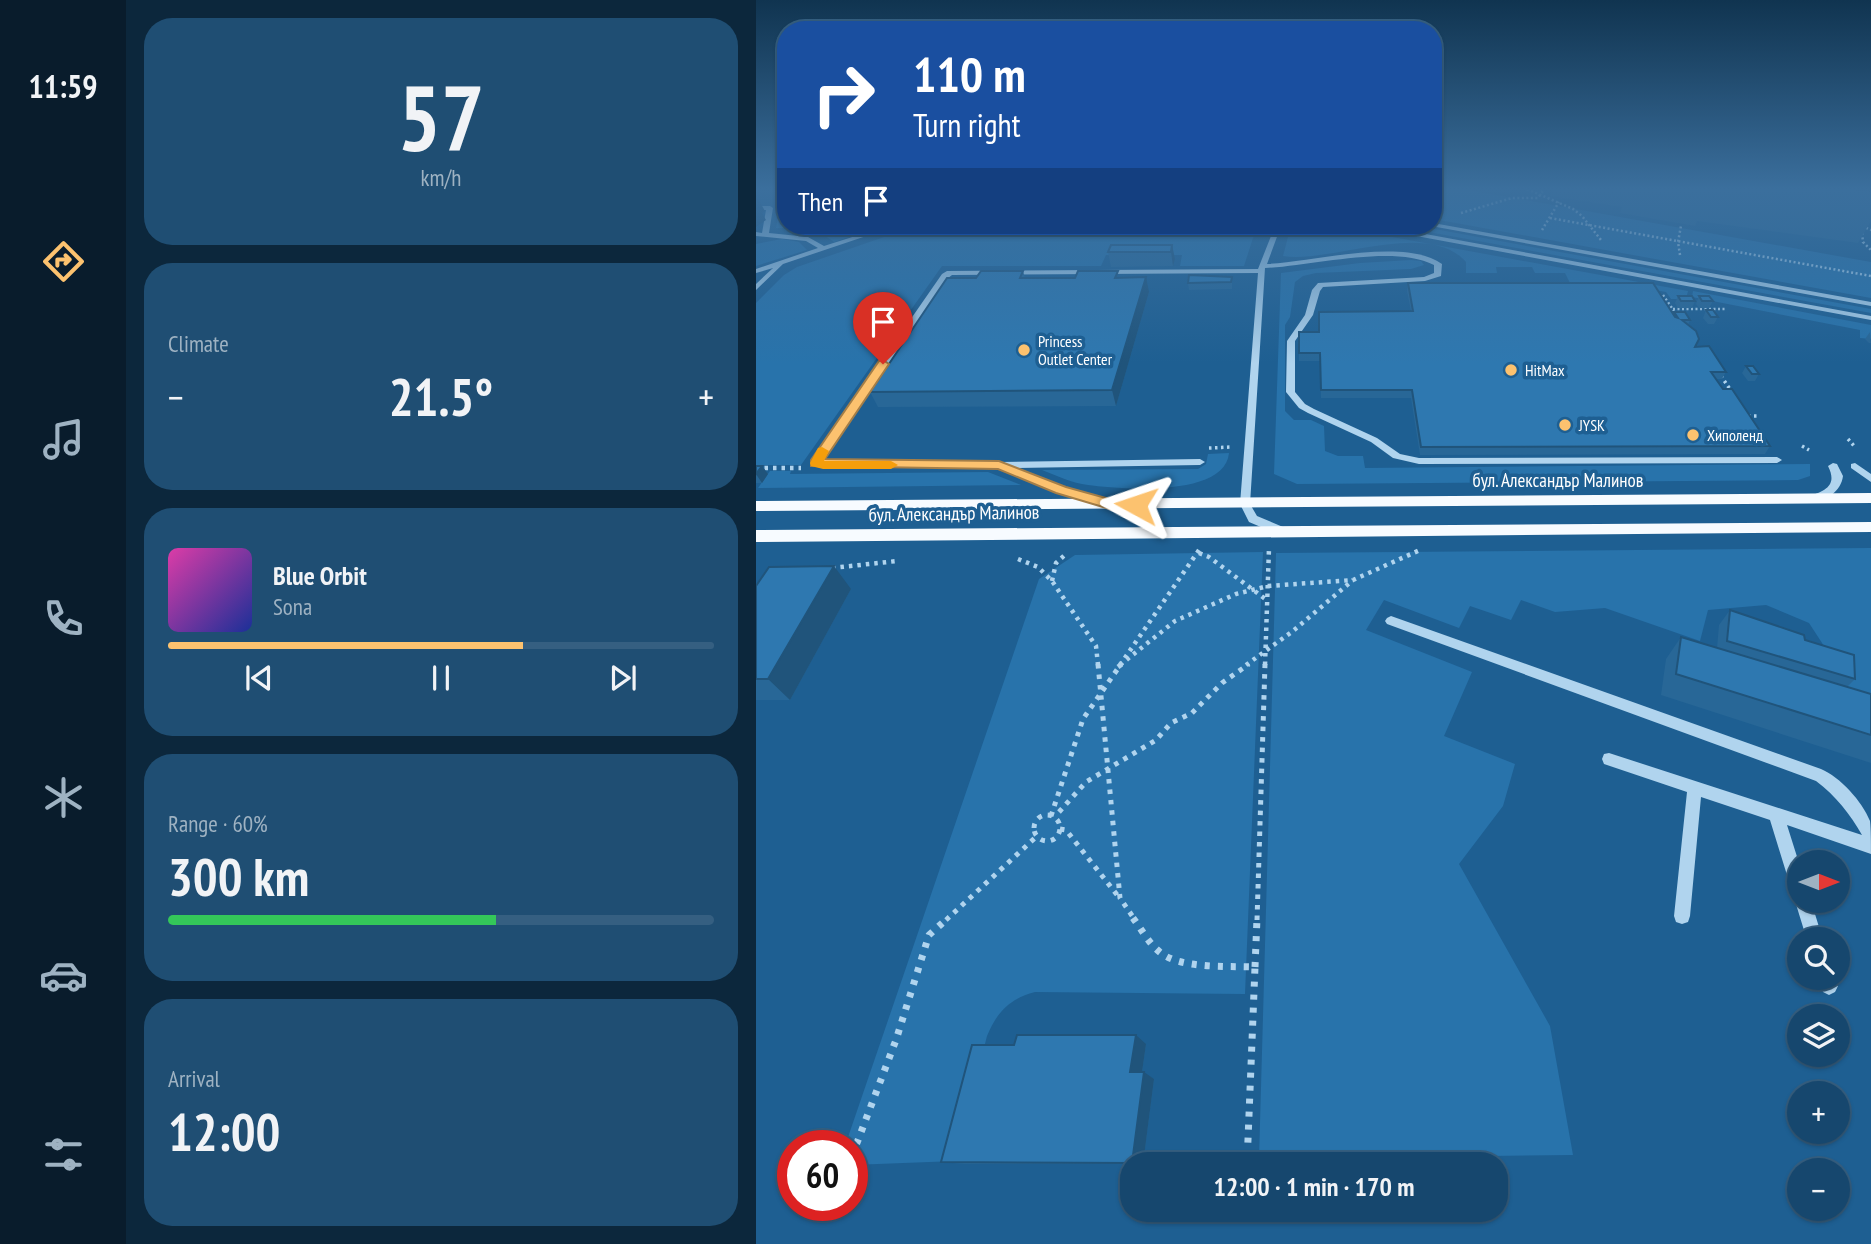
<!DOCTYPE html>
<html lang="en">
<head>
<meta charset="utf-8">
<style>
  :root { --surface:#16476e; --page:#1f4e73; --text:#f1f3f6; --muted:#9eb2c2; --line:#355f81; --accent:#fcc26f }
  body { margin:0; font-family:"PT Sans Narrow",sans-serif; background:var(--page); color:var(--text); height:100vh; display:flex; flex-direction:column; font-size:26px; white-space:nowrap }
  * { box-sizing:border-box; margin:0 }
  p { font-size:23px; color:var(--muted) }
  .icon { flex:none; width:38px; height:38px; fill:none; stroke:currentColor; stroke-width:2; stroke-linecap:round; stroke-linejoin:round }
  .map { position:relative; flex:1; overflow:hidden }
  .drawer { display:flex; flex-direction:column; gap:18px; padding:18px; background:#0c273c; width:630px }
  .drawer>* { flex:none }
  .hud { position:absolute; left:21px; top:21px; width:665px; height:214px; border-radius:28px; box-shadow:0 2px 5px #0004,0 0 0 2px var(--line); background:#1a4fa0; color:#fff; overflow:hidden }
  .needle { width:46px; rotate:90deg }
  .fabs { position:absolute; left:1031px; top:850px; display:grid; gap:14px }
  .fabs a { display:grid; place-items:center; width:63px; height:63px; border-radius:50%; background:var(--surface); box-shadow:0 2px 5px #0004,0 0 0 2px var(--line); font-size:35px }
  .speed { position:absolute; left:21px; top:1130px; display:flex; gap:14px; font-size:35px; font-weight:700; text-align:center }
  .speed>* { display:grid; place-content:center; width:91px; height:91px; border-radius:50%; background:var(--surface); box-shadow:0 2px 5px #0004,0 0 0 2px var(--line); line-height:1 }
  .speed .limit { border:10px solid #d22; background:#fff; color:#111 }
  .pin { position:absolute; display:grid; place-items:center; width:60px; height:60px; color:#fff; margin:-72px -30px; border-radius:50% 50% 50% 0; rotate:-45deg; box-shadow:0 0 7px #0007 }
  .pin .icon { rotate:45deg }
  .me { position:absolute; width:77px; margin:-38px; rotate:275deg; stroke-linejoin:round; filter:drop-shadow(0 0 5px #0008) }
  .turn { display:flex; align-items:center; gap:24px; height:147px; padding:0 21px; font-size:32px }
  .turn .icon { width:91px; height:91px; stroke-width:2.5 }
  .turn b { display:block; font-size:49px; line-height:60px }
  .then { display:flex; align-items:center; height:66px; padding:0 21px; background:#0003; gap:14px; font-size:26px }
  .big { font-size:52px; font-weight:700; line-height:1.1 }
  .drawer .card { flex:1; display:flex; flex-direction:column; justify-content:center; gap:10px; min-width:0; padding:0 24px; border-radius:28px; background:var(--page) }
  .drawer .dial { align-items:center; gap:0 }
  .dial b { font-size:91px; line-height:1 }
  .song { display:flex; align-items:center; gap:21px }
  .cover { width:84px; height:84px; border-radius:10px; background:linear-gradient(135deg,hsl(320 70% 55%),hsl(230 70% 35%)) }
  .played { height:7px; border-radius:4px; background:linear-gradient(90deg,var(--accent) 65%,var(--line) 65%) }
  .keys { display:flex; justify-content:space-around; direction:ltr }
  .heat { display:flex; justify-content:space-between; align-items:center; font-size:38px; direction:ltr }
  .charge { height:10px; border-radius:5px; background:linear-gradient(90deg,#34c759 60%,var(--line) 0) }
  .trip { position:absolute; left:364px; top:1152px; width:388px; height:70px; border-radius:28px; background:var(--surface); box-shadow:0 2px 5px #0004,0 0 0 2px var(--line); font-weight:700; line-height:70px; text-align:center }
  main { display:flex; flex:1; min-height:0 }
  .dock { display:flex; flex-direction:column; width:126px; justify-content:space-around; align-items:center; background:#091c2c; color:var(--muted) }
  .dock .icon { width:49px; height:49px }
  .dock .current { color:var(--accent) }
  .dock b { font-size:32px; color:var(--text) }
  .map>svg:first-child { display:block }
  .green { fill:#2873ab }
  .lines { fill:none; stroke-linecap:round; stroke-linejoin:round }
  .path-far4 { stroke:#b0d4ee; stroke-width:2.5; stroke-dasharray:2 2.5; stroke-linecap:butt }
  .path-far3 { stroke:#b0d4ee; stroke-width:3.5; stroke-dasharray:2.5 3.5; stroke-linecap:butt }
  .path-far2 { stroke:#b0d4ee; stroke-width:4.5; stroke-dasharray:3.5 5; stroke-linecap:butt }
  .path-far1 { stroke:#b0d4ee; stroke-width:5; stroke-dasharray:4.5 6; stroke-linecap:butt }
  .path { stroke:#b0d4ee; stroke-width:7; stroke-dasharray:5 8; stroke-linecap:butt }
  .minor { fill:#b0d4ee; fill-rule:evenodd }
  .major { fill:#f7fbff; fill-rule:evenodd }
  .wall { fill:#286797 }
  .shaded-wall { fill:#20547b }
  .building { fill:#2e78b0; stroke:#20547b; stroke-width:2 }
  .route { fill:#fcc26f; stroke:#a47e48; stroke-width:2 }
  .slow { fill:#f59e0b }
  .poi-dot { fill:#fcc26f; stroke:#1e5f92; stroke-width:2.5 }
  .labels { text-anchor:middle; dominant-baseline:central; stroke-width:7; stroke-linejoin:round; paint-order:stroke }
  .far-poi-label { font-size:16px; fill:#fff; stroke:#1e5f92; text-anchor:start }
  .street-label { font-size:19px; fill:#fff; stroke:#1e5f92 }
</style>
</head>
<body>
<main>
<nav class="dock">
<b>11:59</b>
<svg class="icon current" aria-label="directions" viewBox="0 0 24 24"><path d="M12 3l9 9-9 9-9-9zM9 14v-3h6M13 9l2 2-2 2"/></svg>
<svg class="icon" aria-label="music" viewBox="0 0 24 24"><path d="M9 18V5l10-2v13"/><circle cx="6" cy="18" r="3"/><circle cx="16" cy="16" r="3"/></svg>
<svg class="icon" aria-label="phone" viewBox="0 0 24 24"><path d="M5 4h4l2 5-3 2q2 4 5 5l2-3 5 2v4C11 20 4 13 5 4z"/></svg>
<svg class="icon" aria-label="climate" viewBox="0 0 24 24"><path d="M12 3v18M4 7l16 10M4 17L20 7"/></svg>
<svg class="icon" aria-label="car" viewBox="0 0 24 24"><path d="M5 17H2v-5l4-1 3-4h7l3 4 3 1v5h-3M9 17h6M6 11h13"/><circle cx="7" cy="17" r="2"/><circle cx="17" cy="17" r="2"/></svg>
<svg class="icon" aria-label="filters" viewBox="0 0 24 24"><path d="M4 7h16M4 17h16"/><circle cx="9" cy="7" r="2"/><circle cx="15" cy="17" r="2"/></svg>
</nav>
<section class="drawer">
<div class="card dial"><b>57</b><p>km/h</p></div>
<div class="card"><p>Climate</p>
<div class="heat"><a>−</a><b class="big">21.5°</b><a>+</a></div>
</div>
<div class="card">
<div class="song"><i class="cover"></i><div><b>Blue Orbit</b><p>Sona</p></div></div>
<div class="played"></div>
<div class="keys"><svg class="icon" aria-label="previous" viewBox="0 0 24 24"><path d="M18 5L8 12l10 7zM5 5v14"/></svg><svg class="icon" aria-label="pause" viewBox="0 0 24 24"><path d="M8 5v14M16 5v14"/></svg><svg class="icon" aria-label="next" viewBox="0 0 24 24"><path d="M6 5l10 7-10 7zM19 5v14"/></svg></div>
</div>
<div class="card"><p>Range · 60%</p><b class="big">300 km</b><div class="charge"></div></div>
<div class="card"><p>Arrival</p><b class="big">12:00</b></div>
</section>
<div class="map">
<svg width="1115" height="1244" viewBox="0 0 1115 1244">
  <rect width="100%" height="100%" fill="#1e5f92"/>
  <path class="green" d="M677 189H705L752 197 1115 262V298L683 220Z
    M24 203 30 204V226H127L78 242C61 228 42 229 20 228Z
    M160 226H506L497 238 488 266H424L426 255H350L345 266H186L45 465H0V303L28 275 41 267Z
    M543 226H576L932 291 930 299H915L910 292 893 289H817L809 273H779L776 267H740L741 273H710V262C672 218 573 264 527 256L533 233Z
    M640 226H662L1115 309V313Z
    M26 239 43 242 51 250 0 266V244Z
    M655 260 665 261 668 265 655 269 560 273 547 276 539 282 534 317 529 325V411L538 420H555L568 426 569 451 582 456H607L609 468 1054 464V476L1042 480 541 484 518 474 525 273 604 263Z
    M937 291 1115 325V339L1104 338V330L936 297Z
    M473 453C469 498 363 489 332 485 316 483 301 476 286 470L442 469 450 464 452 454Z
    M14 471H35L34 474 232 472 265 485 2 488Z
    M1115 548V755L1084 693 1083 669 1053 623 1010 605 952 610 944 641 849 608 799 612 765 600 755 620 714 606 703 628 628 600 610 630 716 672 688 736 759 764 747 806 703 864 794 1026 817 1155 503 1159 520 553Z
    M507 552 489 994 279 992C253 999 241 1012 231 1036L199 1161 96 1165V1146H89L283 579 319 555Z"/>
  <g class="lines">
    <path class="path-far4" d="M771 189 817 209 826 216 845 240
      M705 213 756 198H782L788 189
      M794 218 1115 276
      M1106 226 1115 230
      M786 230 803 202
      M1106 233 1107 242 1115 250
      M924 255 922 242 925 226
      M907 295 918 311
      M917 309H969"/>
    <path class="path-far3" d="M965 376 976 392
      M992 416H1001
      M1092 439 1099 447
      M1046 446 1053 450
      M453 448 476 447"/>
    <path class="path-far2" d="M0 468H45
      M443 553 453 557 512 601
      M262 559 282 567 296 581 340 646 342 665
      M76 568 141 561
      M296 581 300 563 311 553
      M364 665 419 621 480 594 512 586 597 580 664 550
      M364 665 443 550
      M490 665 537 631 597 580
      M509 665 513 548"/>
    <path class="path-far1" d="M342 664 364 898 379 920
      M362 667 366 664
      M303 812 330 782 400 740 415 723 436 713 466 683 493 664
      M278 828a13 13 0 1 1 26 0a13 13 0 1 1-26 0Z
      M295 816 327 719 365 664
      M304 829 310 830 362 896
      M190 920 280 837
      M501 920 509 664"/>
    <path class="path" d="M377 918C386 930 393 944 405 953 425 969 474 966 499 967L491 1164
      M499 967 501 918
      M96 1156 140 1040 173 935 192 918"/>
    <path class="minor" d="M0 206H14L17 208 13 233 52 237 68 246 131 226H140L27 264 0 290V284L17 268 0 273V269L62 248 50 241 0 236V232L6 233 10 210H0Z
      M677 223 1115 302V306L675 226H677Z
      M519 226H525L511 264C555 262 650 237 686 264L685 276 669 281 567 287 564 291 557 315 539 341V392L549 404 558 409 621 438 644 454 663 458 1021 457 1026 460 1021 463 663 464 637 458 615 442 552 413 543 408 530 392 531 341 549 315 556 290 562 283 668 277 678 273V265C637 244 557 266 509 268L494 504 501 516 527 527 528 530 527 533H519L493 522 484 504 502 273 196 275 192 278 67 460 243 462 444 459 449 462 444 465 261 468 309 488 354 500 355 503 354 506 350 507 301 492 247 468 60 466 55 463 186 274 191 271 502 269Z
      M614 226H626L1115 316V320L617 228Z
      M1077 463 1081 464 1087 476C1085 493 1067 503 1051 501L1050 499 1051 497C1069 491 1082 486 1072 466Z
      M1099 463 1115 474V482L1095 468V464Z
      M635 616 1065 769C1084 777 1106 801 1114 821 1115 830 1115 844 1115 854L1031 825 1043 863V901H1055L1067 940H1051L1039 901 1041 895 1037 894 1035 888 1014 820 945 797 934 916 932 922 926 924 920 922 918 916 931 792 848 764 846 759 848 754 853 753 1106 835C1094 814 1080 796 1060 781L631 624 629 621 631 618Z
      M1062 978H1080L1082 986 1079 992 1073 995 1067 992Z"/>
    <path class="major" d="M1115 493V503L0 511V501Z
      M1115 522V532L0 542V530Z"/>
  </g>
  <path class="wall" d="M796 189H1115V221L1102 243 941 221 939 226 864 213 866 207 794 196Z
    M416 245 419 259 417 266 355 267 352 252Z
    M267 271 269 278H363L393 292 360 406 122 407 114 392 220 278Z
    M476 277V289L433 290 432 283Z
    M652 283 918 314V312L934 320 932 325 943 339 939 347 970 372 966 379H960L967 389 1014 446 1009 454 664 455 655 398H565L564 361H543V332H563L655 311 651 291Z
    M922 296 939 301 936 308H922L919 303Z
    M943 296 957 301 953 308H943L940 304Z
    M950 310 962 317 958 324H952L947 318Z
    M1114 332 1115 343H1113L1109 339Z
    M990 366 1003 374 999 381H992L986 373Z
    M0 466H6L12 474 6 483H0Z
    M0 586 95 589 34 700H0Z
    M974 610 1049 640 1099 679 1091 687 1115 694V763L905 695 910 659 925 637 961 648 963 625Z
    M390 1044 386 1072 398 1079 387 1164H208L185 1162Z"/>
  <path class="shaded-wall" d="M0 195 9 211 6 213 10 220 0 227Z
    M416 245 419 259 417 266 415 252Z
    M390 277 393 292 360 406 356 390Z
    M6 466 12 474 6 483 0 474Z
    M78 566 95 589 34 700 12 679Z
    M380 1035 390 1044 385 1079 374 1072Z
    M388 1072 398 1079 387 1164H383L376 1163Z"/>
  <path class="building" d="M1099 189H1115V191Z
    M355 245H416L415 252H352Z
    M225 271H267L264 278H319L322 271H362L359 278 390 277 356 390 114 392 191 278H220Z
    M433 275 476 277 475 282 432 283Z
    M652 283H897L919 317 922 318 918 312H929L934 320H926L940 331 943 339 939 347 953 346 970 372H955L967 389H976L1014 446 665 447 656 390H565L564 353H543V332H563V312L657 311Z
    M922 296H936L939 301H925Z
    M943 296H953L957 301H946Z
    M950 310H957L962 317H955Z
    M990 366H997L1003 374H996Z
    M0 466H6L0 474Z
    M78 566 12 679H0V586L13 567Z
    M974 610 1048 635 1049 640 1098 655 1099 679 971 641Z
    M925 637 1115 694V735L920 674Z
    M261 1035H380L374 1072H388L376 1163 185 1162 216 1045H258Z"/>
  <linearGradient id="sky" x2="0" y2="1"><stop stop-color="#103450"/><stop offset="0.52" stop-color="#3b6f9d"/><stop offset="1" stop-color="#3b6f9d" stop-opacity="0"/></linearGradient>
  <rect width="1115" height="363" fill="url(#sky)"/>
  <path class="route" d="M127 360 133 364 69 459 243 461 310 487 357 500H380L387 505 380 509 357 510 300 493 242 469 55 466V460L123 361Z"/>
  <path class="slow" d="M66 447 73 451 68 461H135L142 465 135 469H67L55 466 54 463 62 448Z"/>
  <g class="poi-dot">
    <circle cx="268" cy="350" r="7"/>
    <circle cx="755" cy="370" r="7"/>
    <circle cx="809" cy="425" r="7"/>
    <circle cx="937" cy="435" r="7"/>
  </g>
  <g class="labels">
    <g class="far-poi-label">
      <text x="282" y="341">Princess<tspan x="282" dy="18">Outlet Center</tspan></text>
      <text x="769" y="370">HitMax</text>
      <text x="823" y="425">JYSK</text>
      <text x="951" y="435">Хиполенд</text>
    </g>
    <g class="street-label">
      <text x="802" y="480">бул. Александър Малинов</text>
      <text transform="translate(198 513) rotate(-1)">бул. Александър Малинов</text>
    </g>
  </g>
</svg>
<div class="fabs">
<a><svg class="needle" viewBox="-14 -14 28 28"><path d="M0-13l5 13h-10z" fill="#e53935"/><path d="M0 13l5-13h-10z" fill="#9eb2c2"/></svg></a>
<a><svg class="icon" aria-label="search" viewBox="0 0 24 24"><circle cx="10" cy="10" r="6"/><path d="M15 15l6 6"/></svg></a>
<a><svg class="icon" aria-label="layers" viewBox="0 0 24 24"><path d="M12 4l9 5-9 5-9-5zM3 14l9 5 9-5"/></svg></a>
<a>+</a>
<a>−</a>
</div>
<div class="speed"><div class="limit">60</div></div>
<div class="pin" style="left:127px;top:364px;background:#d93025"><svg class="icon" aria-label="arrive" viewBox="0 0 24 24"><path d="M6 21V4h12l-3 4 3 4H6"/></svg></div>
<svg class="me" style="left:380px;top:505px" viewBox="-20 -20 40 40"><path d="M0-17L14 15 0 8-14 15z" fill="#fcc26f" stroke="#fff" stroke-width="4"/></svg>
<div class="trip">12:00 · 1 min · 170 m</div>
<div class="hud">
<div class="turn"><svg class="icon" aria-label="right" viewBox="0 0 24 24"><path d="M7 20v-9h11M14 6l5 5-5 5"/></svg><div><b>110 m</b>Turn right</div></div>
<div class="then">Then<svg class="icon" aria-label="arrive" viewBox="0 0 24 24"><path d="M6 21V4h12l-3 4 3 4H6"/></svg></div>
</div>
</div>
</main>
</body>
</html>
